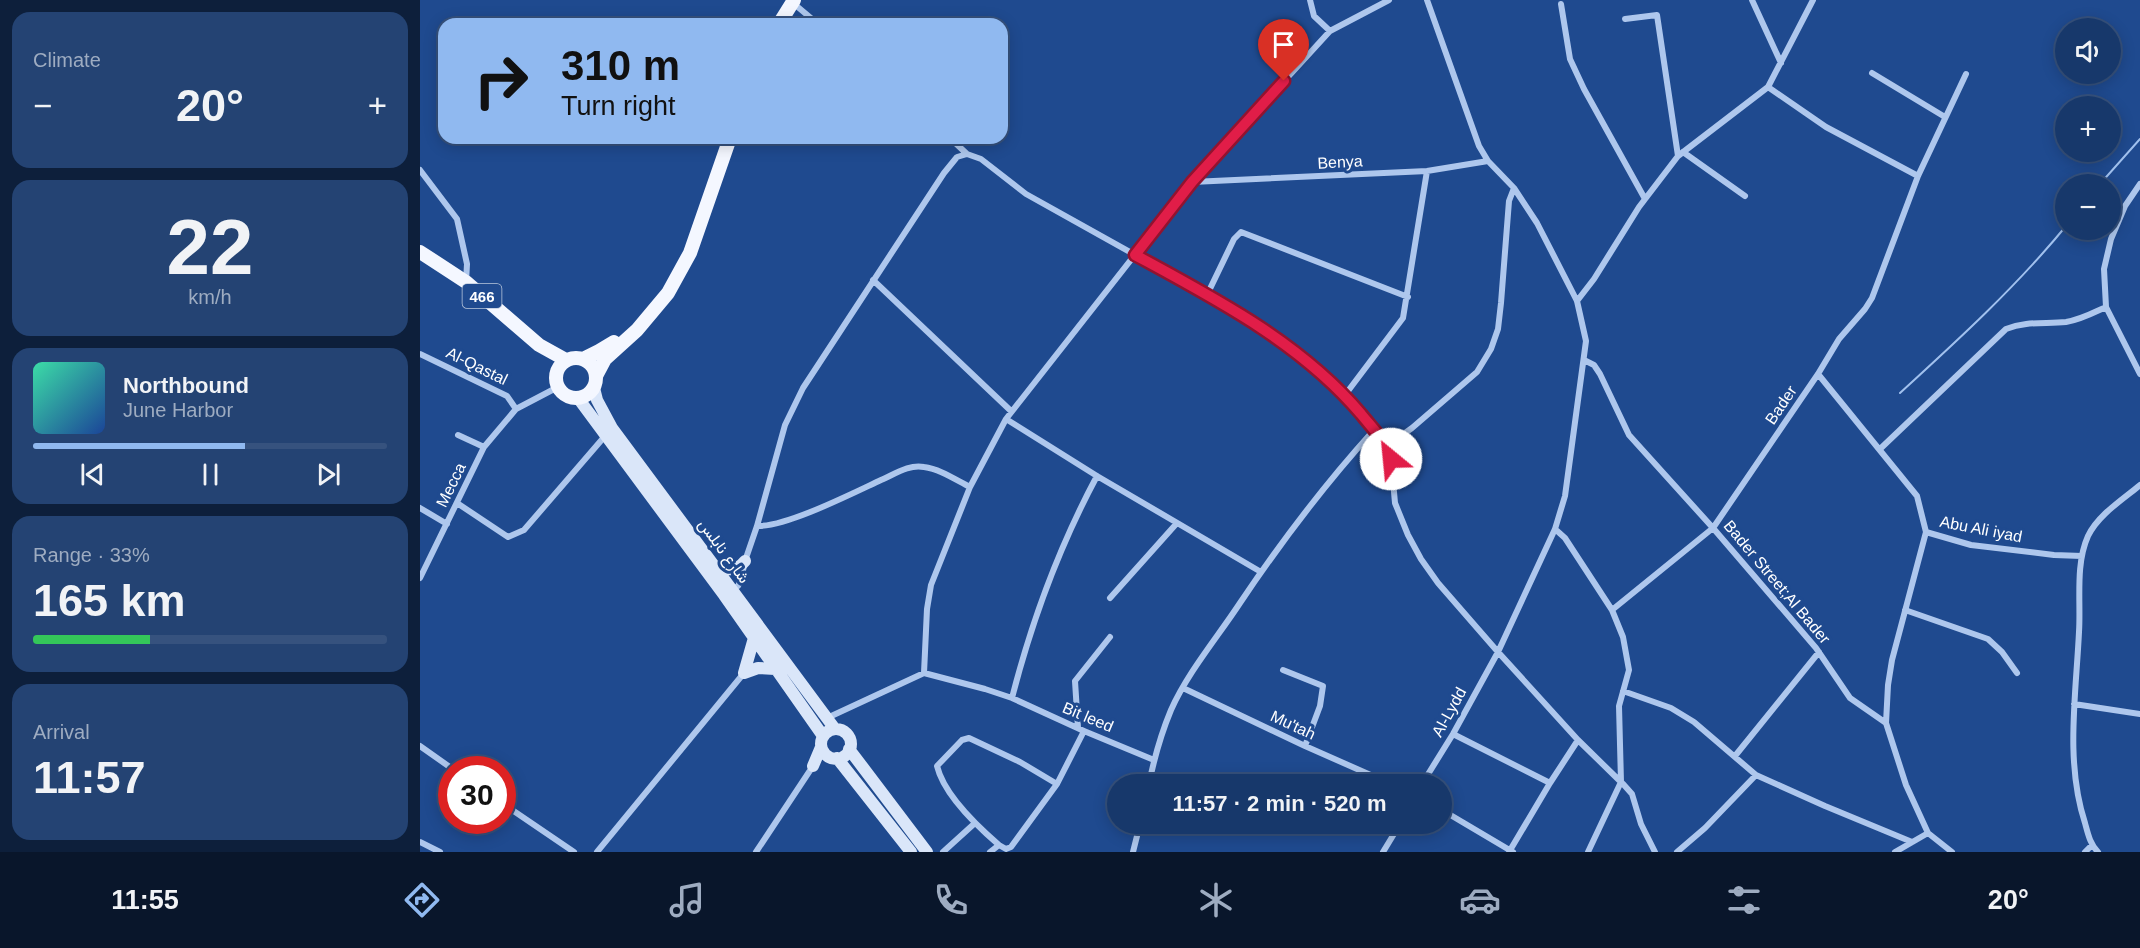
<!DOCTYPE html>
<html lang="en">
<head>
<meta charset="utf-8">
<style>
  :root { --surface:#17386b; --page:#244373; --text:#f1f3f6; --muted:#9eacc1; --line:#36527e; --accent:#90b9f0 }
  body { margin:0; font-family:Arial,Vazirmatn,sans-serif; background:var(--page); color:var(--text); height:100vh; display:flex; flex-direction:column; font-size:22px; white-space:nowrap }
  * { box-sizing:border-box; margin:0 }
  p { font-size:20px; color:var(--muted) }
  .icon { flex:none; width:33px; height:33px; fill:none; stroke:currentColor; stroke-width:2; stroke-linecap:round; stroke-linejoin:round }
  .map { position:relative; flex:1; overflow:hidden }
  .side { display:flex; flex-direction:column; gap:12px; padding:12px; background:#0d1f3b; width:420px }
  .side>* { flex:none }
  .hud { position:absolute; left:18px; top:18px; width:570px; height:126px; border-radius:18px; box-shadow:0 3px 15px #0003,0 0 0 2px var(--line); background:#90b9f0; color:#111; overflow:hidden }
  .buttons { position:absolute; left:1635px; top:18px; display:grid; gap:12px }
  .buttons a { display:grid; place-items:center; width:66px; height:66px; border-radius:50%; background:var(--surface); box-shadow:0 3px 15px #0003,0 0 0 2px var(--line); font-size:30px }
  .speed { position:absolute; left:18px; top:756px; display:flex; gap:12px; font-size:30px; font-weight:700; text-align:center }
  .speed>* { display:grid; place-content:center; width:78px; height:78px; border-radius:50%; background:var(--surface); box-shadow:0 3px 15px #0003,0 0 0 2px var(--line); line-height:1 }
  .speed .limit { border:9px solid #d22; background:#fff; color:#111 }
  .pin { position:absolute; display:grid; place-items:center; width:51px; height:51px; color:#fff; margin:-62px -26px; border-radius:50% 50% 50% 0; rotate:-45deg; box-shadow:0 0 6px #0007 }
  .pin .icon { rotate:45deg }
  .me { position:absolute; width:66px; margin:-33px; rotate:332deg; stroke-linejoin:round; filter:drop-shadow(0 0 4px #0008) }
  .turn { display:flex; align-items:center; gap:21px; height:126px; padding:0 24px; font-size:27px }
  .turn .icon { width:78px; height:78px; stroke-width:2.5 }
  .turn b { display:block; font-size:42px; line-height:51px }
  .big { font-size:45px; font-weight:600; line-height:1.1 }
  .side .widget { flex:1; display:flex; flex-direction:column; justify-content:center; gap:9px; min-width:0; padding:0 21px; border-radius:18px; background:var(--page) }
  .side .dial { align-items:center; gap:0 }
  .dial b { font-size:78px; line-height:1 }
  .song { display:flex; align-items:center; gap:18px }
  .cover { width:72px; height:72px; border-radius:9px; background:linear-gradient(135deg,hsl(160 70% 55%),hsl(220 70% 35%)) }
  .played { height:6px; border-radius:3px; background:linear-gradient(90deg,var(--accent) 60%,var(--line) 60%) }
  .keys { display:flex; justify-content:space-around; direction:ltr }
  .heat { display:flex; justify-content:space-between; align-items:center; font-size:33px; direction:ltr }
  .charge { height:9px; border-radius:4px; background:linear-gradient(90deg,#34c759 33%,var(--line) 0) }
  .trip { position:absolute; left:687px; top:774px; width:345px; height:60px; border-radius:30px; background:var(--surface); box-shadow:0 3px 15px #0003,0 0 0 2px var(--line); font-weight:600; line-height:60px; text-align:center }
  .tabs { display:flex; height:96px; justify-content:space-around; align-items:center; background:#09162b; color:var(--muted) }
  .tabs .icon { width:42px; height:42px }
  .tabs .on { color:var(--accent) }
  .tabs b { font-size:27px; color:var(--text) }
  main { display:flex; flex:1; min-height:0 }
  .map>svg:first-child { display:block }
  .lines { fill:none; stroke-linecap:round; stroke-linejoin:round }
  .stream { stroke:#a1c1ee; stroke-width:2 }
  .minor { stroke:#aec7ed; stroke-width:6 }
  .secondary { stroke:#dae6f9; stroke-width:12 }
  .primary { stroke:#f4f7ff; stroke-width:14 }
  .route-casing { stroke:#92132f; stroke-width:15 }
  .route { stroke:#e11d48; stroke-width:10 }
  .labels { text-anchor:middle; dominant-baseline:central; stroke-width:6; stroke-linejoin:round; paint-order:stroke }
  .shield { fill:#1f4a8f; stroke:#bcc9dd; stroke-width:1.5 }
  .shield-label { font-size:15px; font-weight:bold; fill:#fff }
  .street-label { font-size:16px; fill:#fff; stroke:#1f4a8f }
</style>
</head>
<body>
<main>
<section class="side">
<div class="widget"><p>Climate</p>
<div class="heat"><a>−</a><b class="big">20°</b><a>+</a></div>
</div>
<div class="widget dial"><b>22</b><p>km/h</p></div>
<div class="widget">
<div class="song"><i class="cover"></i><div><b>Northbound</b><p>June Harbor</p></div></div>
<div class="played"></div>
<div class="keys"><svg class="icon" aria-label="previous" viewBox="0 0 24 24"><path d="M18 5L8 12l10 7zM5 5v14"/></svg><svg class="icon" aria-label="pause" viewBox="0 0 24 24"><path d="M8 5v14M16 5v14"/></svg><svg class="icon" aria-label="next" viewBox="0 0 24 24"><path d="M6 5l10 7-10 7zM19 5v14"/></svg></div>
</div>
<div class="widget"><p>Range · 33%</p><b class="big">165 km</b><div class="charge"></div></div>
<div class="widget"><p>Arrival</p><b class="big">11:57</b></div>
</section>
<div class="map">
<svg width="1720" height="852" viewBox="0 0 1720 852">
  <rect width="100%" height="100%" fill="#1f4a8f"/>
  <g class="lines">
    <path class="stream" d="M1680 184 1720 139
      M1480 393C1538 340 1596 287 1646 226"/>
    <path class="minor" d="M890 0 894 16 910 31
      M1332 0 1361 63
      M373 3 398 24
      M1141 4 1150 59 1164 89 1225 199
      M1205 19 1237 15 1258 156
      M1452 73 1525 117
      M1348 87 1393 0
      M530 138 547 154
      M1263 152 1325 196
      M0 170 37 219 47 264 46 282
      M772 182 1007 171 1068 161
      M1720 184 1705 206 1691 239 1684 269 1686 307 1720 374
      M453 280 591 411
      M787 295 814 239 821 232 988 297
      M1157 301 1174 279 1219 207 1258 156 1348 87 1406 127 1498 176
      M0 354 87 396 96 409
      M1164 360 1174 365 1180 374 1209 435 1293 528 1396 648 1430 698 1466 723 1486 785 1508 833 1532 852
      M1398 374 1497 496 1506 532 1551 545 1634 555 1662 556
      M925 395 983 318 1007 171
      M586 419 677 476 841 572
      M38 435 64 447
      M967 446 992 428 1057 372 1071 349 1078 329 1081 303 1089 201 1094 188
      M1460 449 1586 329C1606 321 1624 324 1646 322 1660 320 1673 313 1686 307
      M37 503 88 537 104 530 185 436
      M0 508 27 524
      M337 526C366 527 433 493 461 480 475 474 489 464 504 467 520 469 536 480 550 487
      M1135 529 1145 538 1192 610 1203 637 1209 670 1199 706 1201 782 1168 852
      M0 578 64 447 96 409 138 387
      M311 590 318 586 321 580 325 561 337 526 365 425 383 388 524 173 537 157 547 154 561 159 606 194 787 295 845 331 874 350 925 395 967 446 971 459 975 503 988 535 1001 559 1018 583 1078 652 1158 740 1204 785 1212 794 1221 824 1235 852
      M690 598 757 523
      M1192 610 1293 528 1398 374 1419 339 1445 309 1452 298 1498 176 1546 74
      M1485 610 1568 639 1582 652 1597 673
      M863 670 903 686 900 706 885 746
      M504 673 507 609 511 585 550 487 586 419 772 182 910 31 969 0
      M763 688 885 746 971 784
      M1203 691 1251 708 1274 722 1336 775 1405 806 1492 842
      M592 698C612 620 639 547 677 476
      M1654 704 1720 714
      M407 718 504 673 565 689 592 698 664 731 734 760
      M1466 723 1468 685 1472 660 1506 532
      M658 728 655 681 690 637
      M1033 734 1130 783
      M0 746 34 770
      M1315 756 1399 652
      M729 784C734 759 741 734 751 710 768 672 797 638 820 603 861 542 905 484 954 430
      M1002 784 1033 734 1078 652 1135 529 1145 496 1166 341 1157 301 1117 223 1094 188 1068 161 1059 146 1007 0
      M82 803 154 852
      M1022 810 1093 852
      M0 842 20 852
      M579 845C557 826 524 795 517 766L542 740 549 738 600 762 637 784 664 731
      M177 852 324 673
      M336 852 393 766
      M523 852 555 823
      M570 852 579 845 586 849 591 847 637 784
      M713 852 720 824
      M963 852 980 824
      M1089 852 1130 783 1158 740
      M1257 852 1285 828 1336 775
      M1475 852 1508 833
      M1665 852 1672 845
      M1678 852C1670 844 1668 834 1665 823 1645 762 1656 695 1659 632 1661 601 1655 565 1668 536 1678 515 1702 500 1720 485"/>
    <path class="secondary" d="M174 388 177 400 192 428 415 729
      M158 398 304 595 403 736
      M295 566C308 570 316 572 325 561
      M324 673 334 638
      M324 673 338 668 355 669
      M401 744a15 15 0 1 1 30 0a15 15 0 1 1-30 0Z
      M429 749 507 852
      M417 758 491 852
      M393 766 401 747"/>
    <path class="primary" d="M359 24 374 0
      M0 252 46 282 119 345 146 360
      M136 378a20 20 0 1 1 40 0a20 20 0 1 1-40 0Z
      M163 359 179 351 194 342
      M176 376 185 359 217 330 248 293 270 253 310 138"/>
  </g>
  <g class="lines">
    <defs>
      <path id="route" d="M864 81 772 182 715 255C796 299 881 343 941 414 953 429 966 441 971 459"/>
    </defs>
    <use href="#route" class="route-casing"/>
    <use href="#route" class="route"/>
  </g>
  <g class="labels">
    <rect class="shield" x="42.5" y="284" width="39" height="24" rx="4.5"/>
    <g class="shield-label">
      <text x="62" y="296">466</text>
    </g>
    <g class="street-label">
      <text transform="translate(920 162) rotate(-3)">Benya</text>
      <text transform="translate(57 366) rotate(26)">Al-Qastal</text>
      <text transform="translate(1361 405) rotate(-56)">Bader</text>
      <text transform="translate(31 485) rotate(-64)">Mecca</text>
      <text transform="translate(1561 529) rotate(11)">Abu Ali iyad</text>
      <text transform="translate(304 551) rotate(54)">شارع نابلس</text>
      <text transform="translate(1357 582) rotate(50)">Bader Street;Al Bader</text>
      <text transform="translate(1029 712) rotate(-61)">Al-Lydd</text>
      <text transform="translate(668 717) rotate(23)">Bit leed</text>
      <text transform="translate(873 725) rotate(25)">Mu'tah</text>
    </g>
  </g>
</svg>
<div class="buttons">
<a><svg class="icon" aria-label="sound" viewBox="0 0 24 24"><path d="M4 9h4l5-4v14l-5-4H4zM17 9q2 3 0 6"/></svg></a>
<a>+</a>
<a>−</a>
</div>
<div class="speed"><div class="limit">30</div></div>
<div class="pin" style="left:864px;top:81px;background:#d93025"><svg class="icon" aria-label="arrive" viewBox="0 0 24 24"><path d="M6 21V4h12l-3 4 3 4H6"/></svg></div>
<svg class="me" style="left:971px;top:459px" viewBox="-20 -20 40 40"><circle r="19" fill="#fff"/><path d="M0-13L10 11 0 6-10 11z" fill="#e11d48"/></svg>
<div class="trip">11:57 · 2 min · 520 m</div>
<div class="hud">
<div class="turn"><svg class="icon" aria-label="right" viewBox="0 0 24 24"><path d="M7 20v-9h11M14 6l5 5-5 5"/></svg><div><b>310 m</b>Turn right</div></div>
</div>
</div>
</main>
<nav class="tabs">
<b>11:55</b>
<svg class="icon on" aria-label="directions" viewBox="0 0 24 24"><path d="M12 3l9 9-9 9-9-9zM9 14v-3h6M13 9l2 2-2 2"/></svg>
<svg class="icon" aria-label="music" viewBox="0 0 24 24"><path d="M9 18V5l10-2v13"/><circle cx="6" cy="18" r="3"/><circle cx="16" cy="16" r="3"/></svg>
<svg class="icon" aria-label="phone" viewBox="0 0 24 24"><path d="M5 4h4l2 5-3 2q2 4 5 5l2-3 5 2v4C11 20 4 13 5 4z"/></svg>
<svg class="icon" aria-label="climate" viewBox="0 0 24 24"><path d="M12 3v18M4 7l16 10M4 17L20 7"/></svg>
<svg class="icon" aria-label="car" viewBox="0 0 24 24"><path d="M5 17H2v-5l4-1 3-4h7l3 4 3 1v5h-3M9 17h6M6 11h13"/><circle cx="7" cy="17" r="2"/><circle cx="17" cy="17" r="2"/></svg>
<svg class="icon" aria-label="filters" viewBox="0 0 24 24"><path d="M4 7h16M4 17h16"/><circle cx="9" cy="7" r="2"/><circle cx="15" cy="17" r="2"/></svg>
<b>20°</b>
</nav>
</body>
</html>
